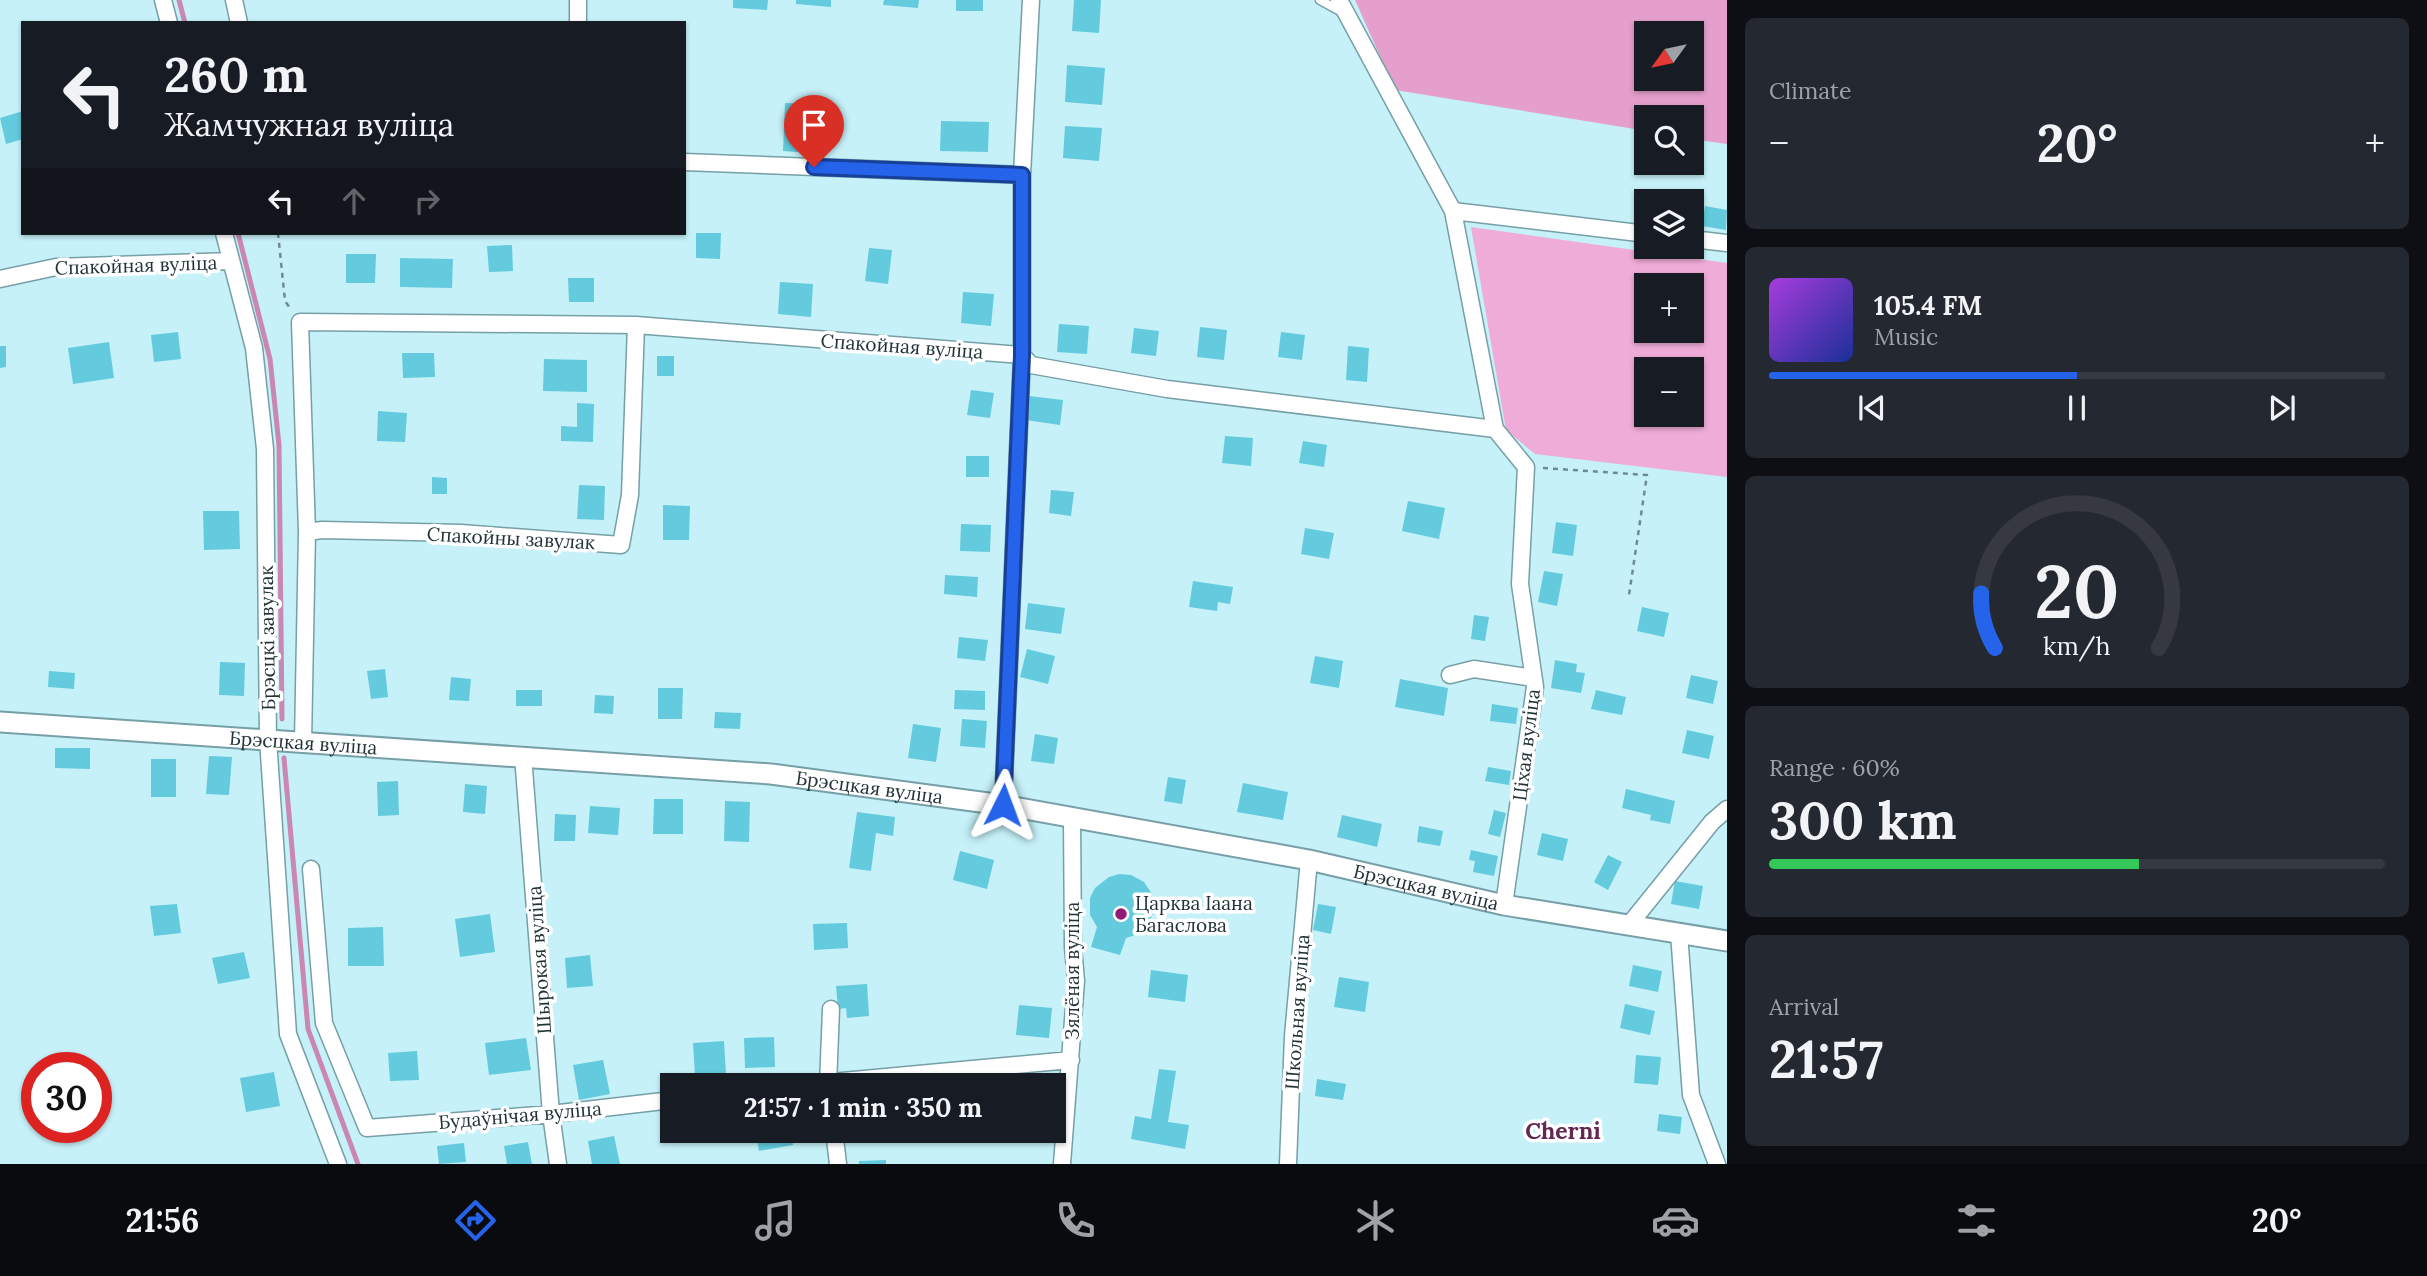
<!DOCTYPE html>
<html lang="en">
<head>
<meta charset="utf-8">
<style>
  :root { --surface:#171b24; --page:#242831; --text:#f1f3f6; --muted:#9ea1a6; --line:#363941; --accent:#2563eb }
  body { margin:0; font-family:Lora,serif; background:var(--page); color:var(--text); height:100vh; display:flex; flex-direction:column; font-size:26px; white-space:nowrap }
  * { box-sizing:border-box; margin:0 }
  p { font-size:23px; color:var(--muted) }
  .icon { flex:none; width:38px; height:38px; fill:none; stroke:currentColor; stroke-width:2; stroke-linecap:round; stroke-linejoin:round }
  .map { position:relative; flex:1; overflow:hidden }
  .drawer { display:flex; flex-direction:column; gap:18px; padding:18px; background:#0d0f14; width:700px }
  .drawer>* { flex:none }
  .banner { position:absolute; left:21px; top:21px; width:665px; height:214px; border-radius:0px; box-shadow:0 2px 5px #0004; background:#171b24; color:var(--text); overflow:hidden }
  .needle { width:46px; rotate:237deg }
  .controls { position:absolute; left:1634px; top:21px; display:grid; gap:14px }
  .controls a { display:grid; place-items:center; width:70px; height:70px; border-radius:0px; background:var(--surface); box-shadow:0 2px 5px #0004; font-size:35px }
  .speed { position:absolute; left:21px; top:1052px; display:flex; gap:14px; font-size:35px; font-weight:700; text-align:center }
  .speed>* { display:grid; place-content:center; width:91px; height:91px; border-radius:50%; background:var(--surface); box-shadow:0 2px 5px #0004; line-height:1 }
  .speed .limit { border:10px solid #d22; background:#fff; color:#111 }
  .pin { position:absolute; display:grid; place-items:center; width:60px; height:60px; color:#fff; margin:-72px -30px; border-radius:50% 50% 50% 0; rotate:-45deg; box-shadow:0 0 7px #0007 }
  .pin .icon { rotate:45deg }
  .me { position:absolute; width:77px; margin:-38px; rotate:3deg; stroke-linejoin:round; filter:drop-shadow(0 0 5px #0008) }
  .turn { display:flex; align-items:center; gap:24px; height:147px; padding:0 28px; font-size:32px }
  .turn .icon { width:91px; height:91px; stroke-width:2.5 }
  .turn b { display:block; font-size:49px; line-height:60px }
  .lanes { display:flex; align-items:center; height:66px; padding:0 28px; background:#0003; justify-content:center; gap:35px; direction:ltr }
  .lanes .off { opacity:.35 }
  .big { font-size:52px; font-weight:800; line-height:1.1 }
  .drawer .card { flex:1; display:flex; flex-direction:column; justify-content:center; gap:10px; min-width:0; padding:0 24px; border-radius:10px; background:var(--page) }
  .drawer .dial { align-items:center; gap:0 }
  .dial svg { height:182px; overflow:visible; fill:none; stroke:var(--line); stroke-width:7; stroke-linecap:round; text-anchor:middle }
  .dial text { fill:var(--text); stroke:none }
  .song { display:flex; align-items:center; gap:21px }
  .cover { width:84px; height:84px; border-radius:10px; background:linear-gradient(135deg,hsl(280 70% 55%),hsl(230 70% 35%)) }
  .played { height:7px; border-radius:4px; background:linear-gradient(90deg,var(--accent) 50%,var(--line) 50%) }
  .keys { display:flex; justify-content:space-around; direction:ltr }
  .heat { display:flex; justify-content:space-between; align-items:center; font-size:38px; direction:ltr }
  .charge { height:10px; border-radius:5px; background:linear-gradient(90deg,#34c759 60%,var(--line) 0) }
  .trip { position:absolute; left:660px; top:1073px; width:406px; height:70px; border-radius:0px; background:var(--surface); box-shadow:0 2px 5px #0004; font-weight:800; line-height:70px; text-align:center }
  .menu { display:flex; height:112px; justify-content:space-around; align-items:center; background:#090b0e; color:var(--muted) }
  .menu .icon { width:49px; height:49px }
  .menu .selected { color:var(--accent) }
  .menu b { font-size:32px; color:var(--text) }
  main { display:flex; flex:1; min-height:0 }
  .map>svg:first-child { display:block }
  .green { fill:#efacd8; fill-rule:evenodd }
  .forest { fill:#e49fcc; fill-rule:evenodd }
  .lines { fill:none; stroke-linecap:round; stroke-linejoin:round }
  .stream { stroke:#c987b2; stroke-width:5 }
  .building { fill:#63cbdd }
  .service-casing { stroke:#769fa7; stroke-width:11 }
  .minor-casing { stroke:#769fa7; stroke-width:19 }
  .tertiary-casing { stroke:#769fa7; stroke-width:23 }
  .path { stroke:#6e8b90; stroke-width:2.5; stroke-dasharray:5 5; stroke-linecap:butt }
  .service { stroke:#fff; stroke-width:8 }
  .minor { stroke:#fff; stroke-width:16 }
  .tertiary { stroke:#fff; stroke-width:19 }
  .route-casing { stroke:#184099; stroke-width:18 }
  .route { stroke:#2563eb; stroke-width:12 }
  .poi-dot { fill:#921875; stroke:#fff; stroke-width:2.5 }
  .labels { text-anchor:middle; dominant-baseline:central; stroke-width:7; stroke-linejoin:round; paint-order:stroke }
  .street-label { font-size:19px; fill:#223336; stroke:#fff }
  .poi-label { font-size:19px; fill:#223336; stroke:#fff; text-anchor:start }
  .quarter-label { font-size:23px; font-weight:bold; fill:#622851; stroke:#fff }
</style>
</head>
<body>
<main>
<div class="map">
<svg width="1727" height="1164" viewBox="0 0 1727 1164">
  <rect width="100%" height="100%" fill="#c6f1f9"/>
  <path class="green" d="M1471 227 1727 263V477L1535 454 1506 430ZM1647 285H1692V331H1647ZM1647 369H1692V415H1647Z"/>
  <path class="forest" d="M1355 0H1727V144L1692 139V117H1647V131L1395 90ZM1647 33H1692V79H1647Z"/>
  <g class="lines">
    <path class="stream" d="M179 0 185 23
      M238 233 270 359 279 445 282 719
      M284 758 308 1029 358 1164"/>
  </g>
  <path class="building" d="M733 0H768L767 10 733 8Z
    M796 0H831V7L796 4Z
    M884 0H919L918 8 883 5Z
    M956 0H983V11H956Z
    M1074 0H1101L1099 33 1072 31Z
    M1067 65 1105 68 1102 105 1065 102Z
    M785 103 815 104 812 153 783 151Z
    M23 111V139L6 144 0 118Z
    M941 121 989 122 988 152 940 151Z
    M1065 126 1102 128 1099 161 1063 158Z
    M1705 206 1727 210 1726 230 1702 226Z
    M696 233H721L720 259 696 258Z
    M512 245 513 271 489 272 487 246Z
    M869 248 892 250 888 284 865 281Z
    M346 254H376L375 283H346Z
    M400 258 453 259 452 288 400 287Z
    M568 278H594V302H569Z
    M780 282 813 284 811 317 778 314Z
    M963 292 994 294 991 326 961 323Z
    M1059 324 1089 326 1087 354 1057 352Z
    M1200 327 1227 330 1224 360 1197 357Z
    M1134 328 1159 331 1156 356 1131 353Z
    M178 332 181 359 154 362 151 335Z
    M1281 332 1305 335 1302 360 1278 357Z
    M109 342 114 378 73 384 68 348Z
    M0 346H6V367L0 368Z
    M1348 346 1369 348 1367 382 1346 380Z
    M402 353H434L435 377 403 378Z
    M657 356H674V376H657Z
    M544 359 587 360V392L543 391Z
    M971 390 994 393 990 418 967 415Z
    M1029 396 1063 400 1060 425 1026 420Z
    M577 403 594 404 593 442 561 441V426L577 427Z
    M378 411 407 413 405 442 377 441Z
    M1225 436 1253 438 1251 466 1222 463Z
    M1303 441 1327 445 1324 467 1299 463Z
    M966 456H989V477H966Z
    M432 477 447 478V494H432Z
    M579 485 605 486 604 520 577 519Z
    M1051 490 1074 492 1071 516 1049 513Z
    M1408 501 1445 508 1439 539 1402 531Z
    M663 505 690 506 689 540H663Z
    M203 511H239L240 549 204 550Z
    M1556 522 1577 525 1573 556 1552 553Z
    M961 524 991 525 990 552 960 551Z
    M1305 528 1334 533 1329 559 1301 554Z
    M1544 571 1563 574 1557 606 1538 602Z
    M945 575 978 577 977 597 944 594Z
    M1193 581 1233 587 1230 604 1218 602 1217 611 1189 607Z
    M1028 603 1065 608 1061 634 1025 629Z
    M1642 607 1669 613 1664 637 1637 631Z
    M1474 615 1489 617 1485 641 1471 639Z
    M959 637 988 640 985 661 957 658Z
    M1027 649 1055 656 1048 684 1020 677Z
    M1315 656 1343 661 1339 688 1310 683Z
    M1555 660 1577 664 1576 672 1585 673 1581 693 1551 688Z
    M220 662 245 663 244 696 219 695Z
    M385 669 388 697 371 699 367 671Z
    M49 671 75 673 74 689 48 687Z
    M1691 675 1718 681 1713 704 1686 698Z
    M451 677 471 679 469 701 449 700Z
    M1400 679 1448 688 1444 716 1395 707Z
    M658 688H683L682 719H658Z
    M516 690H542V706H516Z
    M955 690 985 691V710L954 709Z
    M1596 690 1626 697 1622 715 1591 709Z
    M595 695 614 696 613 714 594 713Z
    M1492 704 1518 708 1516 724 1490 721Z
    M715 712 741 713 740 729 714 728Z
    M962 719 987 721 985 748 960 746Z
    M913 724 941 728 936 762 908 758Z
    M1687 730 1714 736 1709 759 1682 753Z
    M1035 734 1058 738 1054 764 1031 761Z
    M55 748H90V769L55 768Z
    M209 756 232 757 229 795 206 794Z
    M151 759H176V797H151Z
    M1488 767 1511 771 1509 785 1485 781Z
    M1168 777 1186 780 1182 804 1164 801Z
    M398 781 399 815 378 816 377 782Z
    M1243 783 1288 792 1283 820 1237 812Z
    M465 784 487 786 485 814 463 812Z
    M1626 789 1675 801 1670 824 1650 820 1651 815 1622 808Z
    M654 799H683V834H653Z
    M725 801 750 802 749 842 724 841Z
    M590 806 620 808 618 835 588 833Z
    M1494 810 1506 813 1500 837 1488 834Z
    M857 812 895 817 893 836 876 833 871 871 849 868Z
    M555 814 576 815 575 841H554Z
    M1342 815 1382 824 1377 847 1337 837Z
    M1419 826 1443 831 1440 846 1417 842Z
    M1542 833 1568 839 1563 861 1537 855Z
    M1471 850 1498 856 1494 876 1473 872 1475 861 1469 860Z
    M960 851 994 860 987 889 953 880Z
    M1608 855 1622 862 1608 890 1594 882Z
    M1119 874 1131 875 1144 882 1150 891 1154 902 1153 913 1149 923 1139 934 1126 938 1120 955 1091 947 1097 927 1090 915V898L1095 888 1109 877Z
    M1675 881 1703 886 1699 909 1671 904Z
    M177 904 181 933 154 936 150 906Z
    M1318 904 1336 907 1331 934 1313 930Z
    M490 914 495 952 460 957 455 919Z
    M847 923 848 948 814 950 813 924Z
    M383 927 384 966H348V928Z
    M244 952 250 978 218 984 212 958Z
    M590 955 593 986 567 988 565 958Z
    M1633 965 1662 971 1658 992 1629 986Z
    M1151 970 1188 975 1185 1002 1148 997Z
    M1339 977 1369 982 1365 1012 1334 1007Z
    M867 984 869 1016 847 1018 846 1008 838 1009 836 986Z
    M1625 1004 1655 1011 1650 1035 1620 1028Z
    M1019 1005 1052 1008 1049 1038 1016 1035Z
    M774 1037 775 1067 745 1068 744 1038Z
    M526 1038 531 1070 489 1075 485 1043Z
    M724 1041 726 1074 695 1076 693 1043Z
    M417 1051 419 1080 390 1081 388 1053Z
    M1636 1055 1661 1057 1658 1085 1634 1083Z
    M603 1060 610 1094 579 1100 573 1065Z
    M1159 1069 1176 1071 1168 1122 1189 1125 1185 1149 1131 1139 1135 1116 1151 1119Z
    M274 1072 280 1106 246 1112 240 1078Z
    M1317 1079 1346 1084 1343 1100 1315 1096Z
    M1659 1114 1682 1117 1680 1134 1657 1131Z
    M756 1130H790L793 1145 759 1151Z
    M614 1136 620 1164H592L588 1141Z
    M528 1142 532 1164H507L504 1146Z
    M464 1143 466 1162 439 1164 437 1146Z
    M886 1160V1164H859V1161Z"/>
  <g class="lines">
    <defs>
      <path id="service" d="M1320 0 1342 12"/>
      <path id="minor" d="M163 0 169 23
        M234 0 239 23
        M578 0V23
        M1339 0 1453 211 1495 429 1526 467 1520 584 1535 687 1504 905
        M684 162 1022 175
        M1453 211 1647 234
        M224 233 254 348 265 449 268 739 288 1034 338 1164
        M1692 239 1727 243
        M0 279 56 267 231 261
        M307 532 322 530 461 533 621 545 630 495 636 325
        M1450 675 1474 669 1533 678
        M303 742 307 532 300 322 636 325 1022 355 1031 365 1167 389 1495 429
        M523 756 551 1114 558 1164
        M1003 805 1022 355V175L1031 0
        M311 869 324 1023 367 1128 551 1114 672 1100
        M1629 925 1712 822 1727 809
        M1679 933 1691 1095 1717 1164
        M799 1085 1071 1060
        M828 1085 831 1009
        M834 1130 838 1164
        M1062 1164 1076 981 1073 947 1072 819
        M1288 1164 1293 1036 1309 860"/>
      <g id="tertiary">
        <path id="s1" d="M0 722 771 774 1003 805 1309 860 1504 905 1727 941"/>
      </g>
    </defs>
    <use href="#service" class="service-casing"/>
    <use href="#minor" class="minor-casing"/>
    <use href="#tertiary" class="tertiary-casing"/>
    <path class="path" d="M278 233 285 301 290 308
      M1543 468 1647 475 1629 595"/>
    <use href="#service" class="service"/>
    <use href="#minor" class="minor"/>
    <use href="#tertiary" class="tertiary"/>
  </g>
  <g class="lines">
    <defs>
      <path id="route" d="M814 167 1022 175V355L1003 805"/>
    </defs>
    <use href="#route" class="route-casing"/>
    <use href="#route" class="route"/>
  </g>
  <circle class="poi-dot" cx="1121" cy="914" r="7"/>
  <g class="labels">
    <g class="street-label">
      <text transform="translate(136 265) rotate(-2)">Спакойная вуліца</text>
      <text transform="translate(902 346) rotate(4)">Спакойная вуліца</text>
      <text transform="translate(511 538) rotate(3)">Спакойны завулак</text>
      <text transform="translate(267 638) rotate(-91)">Брэсцкі завулак</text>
      <text stroke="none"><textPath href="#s1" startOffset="304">Брэсцкая вуліца</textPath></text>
      <text transform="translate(1526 745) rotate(-83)">Ціхая вуліца</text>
      <text stroke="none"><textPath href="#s1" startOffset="872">Брэсцкая вуліца</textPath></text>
      <text stroke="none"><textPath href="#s1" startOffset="1438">Брэсцкая вуліца</textPath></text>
      <text transform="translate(539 960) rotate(-94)">Шырокая вуліца</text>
      <text transform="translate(1072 971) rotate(-90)">Зялёная вуліца</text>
      <text transform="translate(1297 1012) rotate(-86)">Школьная вуліца</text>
      <text transform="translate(520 1115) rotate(-5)">Будаўнічая вуліца</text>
    </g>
    <g class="poi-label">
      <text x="1135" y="903">Царква Іаана<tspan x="1135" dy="22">Багаслова</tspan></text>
    </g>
    <g class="quarter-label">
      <text x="1563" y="1130">Cherni</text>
    </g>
  </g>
</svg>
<div class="controls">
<a><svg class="needle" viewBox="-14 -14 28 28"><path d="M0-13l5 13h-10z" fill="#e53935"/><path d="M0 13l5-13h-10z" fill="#9ea1a6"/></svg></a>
<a><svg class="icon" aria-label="search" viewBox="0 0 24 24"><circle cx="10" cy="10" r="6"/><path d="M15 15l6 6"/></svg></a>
<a><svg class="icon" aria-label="layers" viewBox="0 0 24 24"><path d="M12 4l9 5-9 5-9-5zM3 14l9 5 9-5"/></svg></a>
<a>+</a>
<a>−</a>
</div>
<div class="speed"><div class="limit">30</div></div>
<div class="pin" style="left:814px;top:167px;background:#d93025"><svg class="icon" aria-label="arrive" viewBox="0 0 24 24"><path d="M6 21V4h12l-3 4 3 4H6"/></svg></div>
<svg class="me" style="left:1003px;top:805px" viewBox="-20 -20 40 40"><path d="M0-17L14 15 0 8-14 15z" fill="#2563eb" stroke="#fff" stroke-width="4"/></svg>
<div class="trip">21:57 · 1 min · 350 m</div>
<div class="banner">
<div class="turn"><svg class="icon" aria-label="left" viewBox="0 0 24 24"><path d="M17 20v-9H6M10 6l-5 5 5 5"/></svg><div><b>260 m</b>Жамчужная вуліца</div></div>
<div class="lanes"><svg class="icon" aria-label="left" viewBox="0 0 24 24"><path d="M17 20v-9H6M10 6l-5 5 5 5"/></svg><svg class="icon off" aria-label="ahead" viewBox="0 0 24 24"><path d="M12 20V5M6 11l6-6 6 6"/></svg><svg class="icon off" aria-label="right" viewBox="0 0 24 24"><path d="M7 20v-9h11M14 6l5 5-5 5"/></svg></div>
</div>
</div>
<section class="drawer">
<div class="card"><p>Climate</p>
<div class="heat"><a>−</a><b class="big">20°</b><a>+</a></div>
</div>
<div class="card">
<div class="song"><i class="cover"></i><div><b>105.4 FM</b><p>Music</p></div></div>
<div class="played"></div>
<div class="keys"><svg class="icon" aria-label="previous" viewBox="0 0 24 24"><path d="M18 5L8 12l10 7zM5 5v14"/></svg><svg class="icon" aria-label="pause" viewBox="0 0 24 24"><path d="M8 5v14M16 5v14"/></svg><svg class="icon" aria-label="next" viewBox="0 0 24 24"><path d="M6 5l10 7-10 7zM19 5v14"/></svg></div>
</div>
<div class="card dial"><svg viewBox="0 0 100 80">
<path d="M14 69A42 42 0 1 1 86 69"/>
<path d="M14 69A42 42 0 0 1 8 45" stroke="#2563eb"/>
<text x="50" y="56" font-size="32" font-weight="700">20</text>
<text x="50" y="72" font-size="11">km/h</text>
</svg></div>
<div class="card"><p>Range · 60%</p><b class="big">300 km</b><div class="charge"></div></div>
<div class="card"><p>Arrival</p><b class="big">21:57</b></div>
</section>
</main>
<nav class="menu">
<b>21:56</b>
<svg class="icon selected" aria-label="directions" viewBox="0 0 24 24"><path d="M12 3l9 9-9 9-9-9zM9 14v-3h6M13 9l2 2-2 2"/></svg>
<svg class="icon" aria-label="music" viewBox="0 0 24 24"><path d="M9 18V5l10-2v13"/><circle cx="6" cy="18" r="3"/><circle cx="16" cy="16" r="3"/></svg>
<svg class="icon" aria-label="phone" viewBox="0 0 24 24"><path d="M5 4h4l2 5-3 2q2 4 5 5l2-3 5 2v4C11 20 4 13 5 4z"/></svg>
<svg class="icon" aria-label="climate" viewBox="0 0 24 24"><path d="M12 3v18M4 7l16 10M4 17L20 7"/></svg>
<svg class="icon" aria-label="car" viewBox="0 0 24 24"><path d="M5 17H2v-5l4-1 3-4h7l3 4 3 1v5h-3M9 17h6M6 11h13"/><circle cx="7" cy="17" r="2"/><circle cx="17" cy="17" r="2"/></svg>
<svg class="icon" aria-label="filters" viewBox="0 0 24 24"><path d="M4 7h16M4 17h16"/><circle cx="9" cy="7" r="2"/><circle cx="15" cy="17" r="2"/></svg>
<b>20°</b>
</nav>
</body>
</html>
